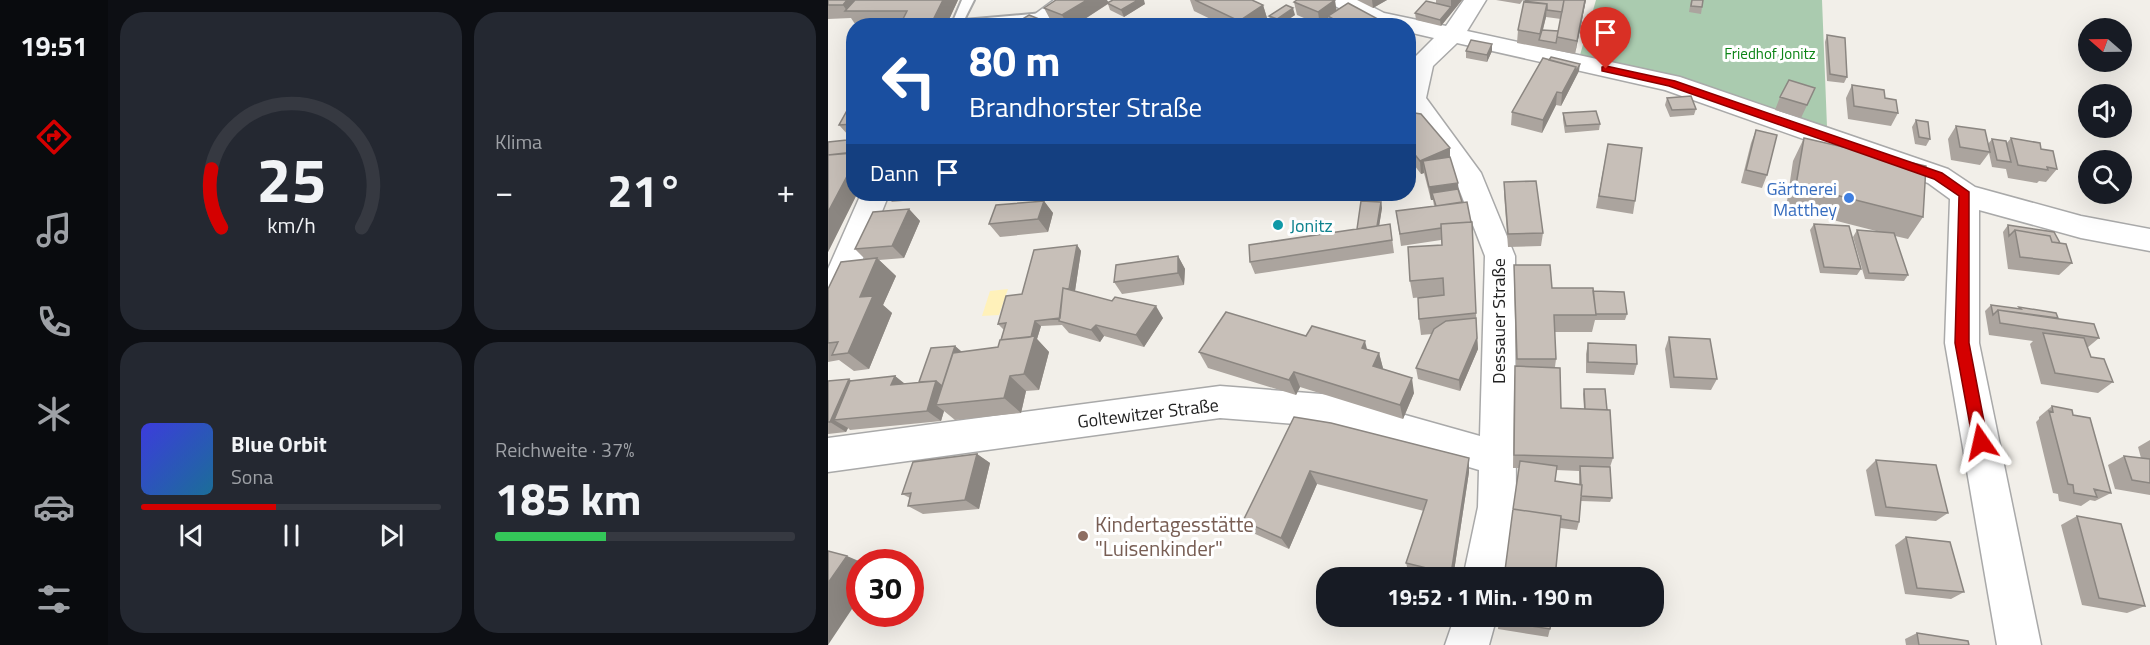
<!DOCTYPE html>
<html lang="de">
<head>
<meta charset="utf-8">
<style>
  :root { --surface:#171b24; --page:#242831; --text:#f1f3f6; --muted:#9ea1a6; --line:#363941; --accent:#d40000 }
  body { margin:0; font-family:"Titillium Web",sans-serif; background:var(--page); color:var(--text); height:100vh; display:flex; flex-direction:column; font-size:22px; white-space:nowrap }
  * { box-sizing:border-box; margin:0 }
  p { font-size:20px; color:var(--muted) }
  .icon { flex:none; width:33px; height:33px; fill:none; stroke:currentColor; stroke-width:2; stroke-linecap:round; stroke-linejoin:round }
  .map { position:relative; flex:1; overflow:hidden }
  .details { display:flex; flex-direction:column; gap:12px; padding:12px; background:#0d0f14; width:720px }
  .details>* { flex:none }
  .hud { position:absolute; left:18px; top:18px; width:570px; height:183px; border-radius:24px; box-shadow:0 6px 24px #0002; background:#1a4fa0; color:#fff; overflow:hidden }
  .needle { width:39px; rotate:290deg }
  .controls { position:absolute; left:1250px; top:18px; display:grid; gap:12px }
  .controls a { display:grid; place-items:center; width:54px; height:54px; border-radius:50%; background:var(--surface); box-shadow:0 6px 24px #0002; font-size:30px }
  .speed { position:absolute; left:18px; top:549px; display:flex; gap:12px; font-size:30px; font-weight:700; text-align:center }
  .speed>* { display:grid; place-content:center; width:78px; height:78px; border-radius:50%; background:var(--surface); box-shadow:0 6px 24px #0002; line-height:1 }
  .speed .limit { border:9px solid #d22; background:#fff; color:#111 }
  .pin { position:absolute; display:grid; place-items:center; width:51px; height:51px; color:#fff; margin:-62px -26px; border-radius:50% 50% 50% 0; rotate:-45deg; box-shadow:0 0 6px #0007 }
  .pin .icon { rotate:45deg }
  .me { position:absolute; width:66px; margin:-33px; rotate:349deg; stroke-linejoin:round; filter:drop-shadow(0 0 4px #0008) }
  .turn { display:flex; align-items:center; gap:21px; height:126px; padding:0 24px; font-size:27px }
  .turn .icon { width:78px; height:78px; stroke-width:2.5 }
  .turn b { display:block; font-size:42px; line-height:51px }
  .then { display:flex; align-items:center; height:57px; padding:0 24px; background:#0003; gap:12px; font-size:22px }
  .big { font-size:45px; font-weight:700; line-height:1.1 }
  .details .tile { flex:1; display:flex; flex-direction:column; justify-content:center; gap:9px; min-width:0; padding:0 21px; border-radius:24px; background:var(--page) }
  .details .dial { align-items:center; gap:0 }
  .dial svg { height:156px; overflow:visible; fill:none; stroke:var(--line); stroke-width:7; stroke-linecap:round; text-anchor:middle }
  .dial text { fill:var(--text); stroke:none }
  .song { display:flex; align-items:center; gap:18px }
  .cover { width:72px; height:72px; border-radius:9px; background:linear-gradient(135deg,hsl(240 70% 55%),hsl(200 70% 35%)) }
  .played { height:6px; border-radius:3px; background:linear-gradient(90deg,var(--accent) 45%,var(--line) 45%) }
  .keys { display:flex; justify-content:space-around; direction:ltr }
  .heat { display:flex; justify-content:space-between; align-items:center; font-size:33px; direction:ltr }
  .charge { height:9px; border-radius:4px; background:linear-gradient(90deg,#34c759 37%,var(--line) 0) }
  .details .tiles { flex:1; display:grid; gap:12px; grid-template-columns:repeat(2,1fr) }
  .trip { position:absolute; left:488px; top:567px; width:348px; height:60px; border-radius:24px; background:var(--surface); box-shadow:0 6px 24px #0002; font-weight:700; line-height:60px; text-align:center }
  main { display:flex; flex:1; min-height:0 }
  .menu { display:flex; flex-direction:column; width:108px; justify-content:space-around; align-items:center; background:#090b0e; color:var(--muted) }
  .menu .icon { width:42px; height:42px }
  .menu .active { color:var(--accent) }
  .menu b { font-size:27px; color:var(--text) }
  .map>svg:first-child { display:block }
  .sand { fill:#fff1ba }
  .cemetery { fill:#aacbaf }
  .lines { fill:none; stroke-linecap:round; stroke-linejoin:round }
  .lane-casing { stroke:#a9a9a9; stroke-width:4 }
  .street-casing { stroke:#a9a9a9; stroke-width:3 }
  .lane { fill:#fff; fill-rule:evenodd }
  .street { fill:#fff; fill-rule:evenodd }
  .wall { fill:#aba49e; fill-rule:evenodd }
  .shaded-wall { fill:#8b8681 }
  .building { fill:#c7bfb8; stroke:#8b8681; stroke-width:1.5 }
  .route { fill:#d40000; stroke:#8a0000; stroke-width:1.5 }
  .shop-dot { fill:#3f7fe0; stroke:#fff; stroke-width:2 }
  .culture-dot { fill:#0f9aa8; stroke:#fff; stroke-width:2 }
  .education-dot { fill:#8d6e63; stroke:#fff; stroke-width:2 }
  .labels { text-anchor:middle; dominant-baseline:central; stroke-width:6; stroke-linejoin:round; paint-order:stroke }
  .far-park-label { font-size:15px; fill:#0c8416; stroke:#fff }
  .shop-label { font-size:18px; fill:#366cbe; stroke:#fff; text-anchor:end }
  .culture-label { font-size:18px; fill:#0d838f; stroke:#fff; text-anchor:start }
  .street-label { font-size:18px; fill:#222; stroke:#fff }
  .near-education-label { font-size:21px; fill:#785e54; stroke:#fff; text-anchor:start }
</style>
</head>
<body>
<main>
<nav class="menu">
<b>19:51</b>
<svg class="icon active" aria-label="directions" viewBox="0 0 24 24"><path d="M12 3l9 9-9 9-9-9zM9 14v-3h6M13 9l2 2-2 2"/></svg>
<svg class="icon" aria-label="music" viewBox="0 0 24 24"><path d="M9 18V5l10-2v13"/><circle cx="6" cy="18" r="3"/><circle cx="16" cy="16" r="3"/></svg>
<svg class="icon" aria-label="phone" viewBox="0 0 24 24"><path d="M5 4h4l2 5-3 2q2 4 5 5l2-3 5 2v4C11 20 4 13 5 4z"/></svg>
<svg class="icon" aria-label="climate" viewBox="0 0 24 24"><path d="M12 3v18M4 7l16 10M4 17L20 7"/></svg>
<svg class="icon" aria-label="car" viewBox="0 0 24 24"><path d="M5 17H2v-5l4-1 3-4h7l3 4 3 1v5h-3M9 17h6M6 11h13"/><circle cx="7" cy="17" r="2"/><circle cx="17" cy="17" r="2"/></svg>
<svg class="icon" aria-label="filters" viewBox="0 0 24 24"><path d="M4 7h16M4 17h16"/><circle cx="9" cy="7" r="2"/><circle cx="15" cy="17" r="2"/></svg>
</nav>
<section class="details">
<div class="tiles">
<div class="tile dial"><svg viewBox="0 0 100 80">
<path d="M14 69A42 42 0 1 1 86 69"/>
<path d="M14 69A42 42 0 0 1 9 39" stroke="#d40000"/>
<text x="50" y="56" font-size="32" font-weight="700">25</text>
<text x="50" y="72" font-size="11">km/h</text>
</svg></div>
<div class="tile"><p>Klima</p>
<div class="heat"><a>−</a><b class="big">21°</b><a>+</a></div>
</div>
<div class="tile">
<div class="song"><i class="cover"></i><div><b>Blue Orbit</b><p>Sona</p></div></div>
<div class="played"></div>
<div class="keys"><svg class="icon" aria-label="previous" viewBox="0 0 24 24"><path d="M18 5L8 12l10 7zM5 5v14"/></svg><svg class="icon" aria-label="pause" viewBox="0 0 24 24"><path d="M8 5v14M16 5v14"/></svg><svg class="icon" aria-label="next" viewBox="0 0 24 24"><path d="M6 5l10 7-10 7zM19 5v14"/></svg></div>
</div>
<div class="tile"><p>Reichweite · 37%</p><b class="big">185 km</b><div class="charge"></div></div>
</div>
</section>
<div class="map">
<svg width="1322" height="645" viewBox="0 0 1322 645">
  <rect width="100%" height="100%" fill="#f2efe9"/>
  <path class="sand" d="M180 289 171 315 154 316 162 291Z"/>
  <path class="cemetery" d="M768 0H994L999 127 926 103 752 55Z"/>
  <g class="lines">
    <defs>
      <path id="lane" d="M134 0H146L136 20 215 13 221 17 215 21 123 26Z"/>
      <path id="street" d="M226 0H253L219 26H191Z
        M502 0H531L556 13 618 26 636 0H658L639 31 852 77 1120 169 1147 187 1253 216 1322 229V251L1253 238 1151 210V343L1213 645H1169L1117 343 1122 199 1100 183 837 90 629 43 605 66 598 98 653 173 687 256 688 507 676 578H635L650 507 651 470 506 427 392 418 0 472V438L392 386 506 395 652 436 657 256 626 176 580 112 581 63 606 38 580 32V26L541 23 505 5Z
        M33 194H61L16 306 11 315 0 319V269Z
        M627 616H669L661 645H617Z"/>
    </defs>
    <use href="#lane" class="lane-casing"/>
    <use href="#street" class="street-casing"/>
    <use href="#lane" class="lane"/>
    <use href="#street" class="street"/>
  </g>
  <path class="wall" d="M0 0H130L118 26H75L74 24H27L23 18 0 19Z
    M362 0H424L435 5 439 18 427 26H397L366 11Z
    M529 0H559L545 8Z
    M608 0H634L613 26 588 20 587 13 608 3Z
    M668 0H695L692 4Z
    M698 0H758L747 54 689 43 690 30ZM718 17 733 19 730 31 715 30Z
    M863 0 874 7 873 14 861 12Z
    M466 2 509 10 549 26H502L500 19 492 25 469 15Z
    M280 3 317 4 296 17 282 10 280 4 246 26H234L223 21 216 8Z
    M467 15 451 26 443 22 441 16Z
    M999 35 1019 77 1016 83 999 81 997 42Z
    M638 51H664L659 62 638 58Z
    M751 71 733 106 728 105 714 133 683 125 684 112Z
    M1024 85 1070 113 1063 126 1020 119 1018 98Z
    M952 97 981 101 973 118 947 110Z
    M26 98V194H29L0 252V142L19 140 21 136 11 125Z
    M839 98 868 109 866 115 842 117 837 105Z
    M580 112 622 148V157L630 189 648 313 650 349 632 391 590 379 588 368 604 334 593 335 591 319 616 295 585 298 582 281 614 245 613 240 573 246 568 211 606 206 605 200H603L596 173 593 174 580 157Z
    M735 113 772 124 771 130 737 133 735 120Z
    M1088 120 1102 139 1098 146 1087 144 1084 127Z
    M1128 126 1160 144 1164 139 1178 144 1183 138 1213 149 1229 169 1218 182 1211 181 1209 183 1180 178 1178 169 1164 167 1161 153 1152 165 1123 160 1120 139Z
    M928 130 939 175 934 188 913 183 923 143Z
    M976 138 1095 217 1080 239 1067 236 1080 275 1076 281 1037 279 1025 237 1029 230 1052 232 958 208 965 161Z
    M780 144 807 201 805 214 768 208Z
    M676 182 715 233 713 246 680 247 676 194Z
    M56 194H99L97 199 64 202Z
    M108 194H156L113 199Z
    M216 201 225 213 220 232 172 237 161 224Z
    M553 202 554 208 551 226 562 224 566 253 427 274 422 262 529 229Z
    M81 209 92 221 76 258 51 260 68 276 55 305 64 313 41 369 26 371 11 360 0 362V289L38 260 27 249Z
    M986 224 1033 269 1029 275 992 273 982 230Z
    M1180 225 1232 243 1244 263 1231 275 1180 269 1175 232Z
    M249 245 253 251 247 291 335 318 316 347 276 336 272 342 241 333 234 325 213 326 209 339 221 352 211 390 198 391 193 413 127 420 116 411 113 421 22 430 20 428 18 432 0 434V381L21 379 24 381 67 376 76 384 91 382 127 346 134 352 170 347 176 330 170 324 194 294Z
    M350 256 357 269 356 285 294 294 286 282Z
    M686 265 724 288 765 291 799 314 797 320H767L764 332H726L728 359 727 367 733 408 756 409 755 394 756 389 779 410 785 458 782 467 784 498 782 502 753 501 751 522 749 530 732 528 691 468H685L686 382 688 366 686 282ZM728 470 751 471V485L727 481Z
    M1163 305 1190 309 1191 307 1230 318 1271 338 1259 348 1263 357 1285 382 1270 393 1213 384 1202 344 1205 341 1161 335 1157 311Z
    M478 336 539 349 551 353 555 369 586 393 575 419 472 387 468 395 380 368 371 352Z
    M841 337 889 379 883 390 842 388 837 349Z
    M760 343 809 364 806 375 758 373V354Z
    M1224 406 1245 415 1283 493 1267 501 1262 500 1253 506 1231 501 1230 494 1225 493 1208 422 1211 419V417Z
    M503 423 641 458V472L625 578H596L581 574 578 563 596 511 489 484 461 549 425 533 415 521Z
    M1322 440V495L1287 489 1280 465 1296 456 1313 458 1310 447Z
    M149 454 162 463 151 509 95 514 80 506 82 498 74 494Z
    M1048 460 1120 513 1108 521 1047 516 1038 470Z
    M1249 516 1317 606 1299 613 1254 605 1233 525Z
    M1078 537 1136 592 1123 599 1077 594 1067 545Z
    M671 616 722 629 720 637 670 629Z
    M1089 633 1141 645H1078L1077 639Z"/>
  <path class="shaded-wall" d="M19 0H27L19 11 15 5Z
    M115 0H130L118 26H109L105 20Z
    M259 0H279L281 3 246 26H240L234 15Z
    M310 0H316L317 4 296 17 293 10Z
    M507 0 509 13 500 16V19L492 25 490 12Z
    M544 0H559L545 8Z
    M623 0H634L613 26 612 20 623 7Z
    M757 0H758L747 54 749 41Z
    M719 4 718 17 712 40H711L712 34Z
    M435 5 439 18 427 26H412L411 21Z
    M465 8 467 15 450 26 449 19Z
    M548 18 549 26H536Z
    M664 44V51L659 62V55Z
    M752 64 751 71 733 106 734 93 748 67Z
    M729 92 728 105 714 133 715 120Z
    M622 148V161H595L596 173 593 174 592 161Z
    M26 163V194H29L0 252V212Z
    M630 183 631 195 604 193 605 200H603L601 187Z
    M92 194H99L97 199Z
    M216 201 225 213 220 232 210 219Z
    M553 202 554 208 549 239 548 232Z
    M81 209 92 221 76 258 64 246Z
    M249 245 253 251 242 324 237 318Z
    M350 256 357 269 356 285 350 273Z
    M49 258 68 276 55 305 64 313 41 369 20 353 32 297Z
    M328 306 335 318 316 347 308 335Z
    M207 321 213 326 209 339 221 352 211 390 196 374 199 348Z
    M268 325 276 336 272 342 263 330Z
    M649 338 650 349 632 391 631 380Z
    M537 341 541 357 534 348Z
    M127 346 134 352 108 405 116 411 113 421 99 411 108 381Z
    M551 353 555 368 549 382 545 366Z
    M466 372 472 387 468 395 461 380Z
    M67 376 81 387 63 385Z
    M182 376 198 391 193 413 176 398Z
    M584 378 586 393 575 419 572 405Z
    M21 379 36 390 6 420 20 428 18 432 2 422Z
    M149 454 162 463 151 509 137 500Z
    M641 458V472L625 578H623V574Z
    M482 471 489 484 461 549 453 538Z
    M19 556 33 562H32V597L0 645V583Z"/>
  <path class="building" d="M0 0H19L15 5H0Z
    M27 0H115L105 20 73 23 79 11H17Z
    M228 0H259L234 15 216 8Z
    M285 0H310L293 10 279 3Z
    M367 0H424L435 5 411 21Z
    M469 0H507L490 12 466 2Z
    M698 0H736L734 12 719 10V4L697 2Z
    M736 0H757L749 41 729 37Z
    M864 0H875L874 7 863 6Z
    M598 1 623 7 612 20 587 13Z
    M696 1 719 4 712 34 690 30Z
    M520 3 548 18 536 26H517L500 16Z
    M458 5 465 8 449 19 441 16Z
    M201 15 221 23 218 26H183Z
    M714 30 730 31 728 43 711 40Z
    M999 35 1017 38 1019 77 1002 74Z
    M643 40 664 44 659 55 638 51Z
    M723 57 752 64 747 73 748 67 721 60Z
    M715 58 748 67 734 93 729 92 715 120 684 112Z
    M961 80 987 88 979 105 952 97Z
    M1024 85 1056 90 1057 98 1068 100 1070 113 1026 106Z
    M863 96 868 109 844 110 839 98Z
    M26 98V124L11 125Z
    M768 111 772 124 738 126 735 113Z
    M580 112 593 114 622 148 592 161 580 146Z
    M1088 120 1100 122 1102 139 1091 137Z
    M1128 126 1157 130 1162 152 1132 147Z
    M928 130 949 135 939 175 918 170Z
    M22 134H26V152L0 155V142L19 140Z
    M976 138 1098 166 1095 217 968 185Z
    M1183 138 1212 143 1213 149 1225 151 1229 169 1219 167 1220 170 1190 165Z
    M1164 139 1178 141 1183 162 1169 160Z
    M780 144 814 148 807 201 771 196Z
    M26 153V163L0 212V155Z
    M622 157 630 183 601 187 595 161Z
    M708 181 715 233 680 234 676 182Z
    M630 189 634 202 608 206 604 193Z
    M216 201 210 219 161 224 168 205Z
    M533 201 553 202 549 226 529 229Z
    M639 202 643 222 613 224V228L572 234 568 211Z
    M81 209 64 246 27 249 45 212Z
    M644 222 648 313 591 319 590 298 616 295 615 278 582 281 580 247 614 245 613 224Z
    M562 224 564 240 422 262 421 245Z
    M986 224 1021 226 1033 269 996 267Z
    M1180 225 1226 232 1232 243 1224 242 1222 236 1187 230 1181 236Z
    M1029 230 1066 233 1080 275 1041 273Z
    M1187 230 1222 236 1224 242 1238 244 1244 263 1192 257Z
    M249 245 241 289 235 288 232 318 207 321 203 337 173 340 178 323 170 324 178 296 194 294 206 250Z
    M350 256V273L286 282 288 265Z
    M49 258 32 297 45 296 20 353 4 355 10 342 0 343V289L13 262Z
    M686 265H722L724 288H765L768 315H726L728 359H689Z
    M235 288 284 301 287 297 328 306 308 335 268 325 263 330 231 321Z
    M765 291 796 292 799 314H768Z
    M1163 305 1193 309 1191 307 1228 313 1230 318 1170 310 1165 315Z
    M1170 310 1266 324 1271 338 1172 323Z
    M398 312 478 336 484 326 537 341 534 348 551 353 545 366 584 378 572 405 466 372 461 380 371 352Z
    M648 318 649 338 631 380 588 368 606 329 618 321Z
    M1215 333 1256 338 1263 357 1276 359 1285 382 1227 373Z
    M207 336 196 374 182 376 176 398 108 405 125 353 170 347 172 340Z
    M841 337 882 339 889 379 846 377Z
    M760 343 808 345 809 364 760 362Z
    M127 346 114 386 108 381 91 382 103 348Z
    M687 366 732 368 733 408 782 410 785 458 686 455Z
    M67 376 63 385 108 381 99 411 6 420 22 381Z
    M21 379 2 422H0V381Z
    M756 389H777L779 410 757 409Z
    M1224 406 1244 410 1245 415 1262 418 1283 493 1266 489 1269 497 1246 493 1245 485 1240 484 1221 411 1225 412Z
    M466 417 503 423 641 458 623 574 578 563 599 500 482 471 453 538 415 521Z
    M149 454 137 500 80 506 83 493 74 494 85 462Z
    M1296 456 1322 459V483L1304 480Z
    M1048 460 1108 465 1120 513 1058 507Z
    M692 461 729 466 727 481 754 485 751 522 733 519V516L685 509Z
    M752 466 782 467 784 498 753 496 754 485H753Z
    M685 509 733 516 727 578H676Z
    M1249 516 1293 524 1317 606 1271 598Z
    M1078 537 1122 542 1136 592 1089 588Z
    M0 551 19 556 0 583Z
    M671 616H724L722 629 670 621Z
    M1089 633 1140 641 1141 645H1091Z"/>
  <path class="route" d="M778 66 847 81 1114 173 1141 192V343L1160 442 1158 447H1147L1145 442 1127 343 1131 196 1106 179 841 86 774 71V67Z"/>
  <circle class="shop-dot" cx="1021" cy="198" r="6"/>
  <circle class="culture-dot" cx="450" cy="225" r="6"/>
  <circle class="education-dot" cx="255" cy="536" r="6"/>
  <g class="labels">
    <g class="far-park-label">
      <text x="942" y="53">Friedhof Jonitz</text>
    </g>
    <g class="shop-label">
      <text x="1009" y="188">Gärtnerei<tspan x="1009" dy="21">Matthey</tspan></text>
    </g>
    <g class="culture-label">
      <text x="462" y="225">Jonitz</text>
    </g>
    <g class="street-label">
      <text transform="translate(670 321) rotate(-90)">Dessauer Straße</text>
      <text transform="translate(320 413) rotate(-7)">Goltewitzer Straße</text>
    </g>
    <g class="near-education-label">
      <text x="267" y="524">Kindertagesstätte<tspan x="267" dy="24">"Luisenkinder"</tspan></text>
    </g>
  </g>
</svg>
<div class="controls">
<a><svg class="needle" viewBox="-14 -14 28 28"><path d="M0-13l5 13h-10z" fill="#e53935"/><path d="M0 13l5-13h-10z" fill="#9ea1a6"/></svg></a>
<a><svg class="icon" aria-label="sound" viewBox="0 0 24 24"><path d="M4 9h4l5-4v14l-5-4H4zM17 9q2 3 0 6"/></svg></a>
<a><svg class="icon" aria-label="search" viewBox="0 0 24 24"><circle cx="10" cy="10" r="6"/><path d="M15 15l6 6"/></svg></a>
</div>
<div class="speed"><div class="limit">30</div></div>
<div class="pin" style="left:778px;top:69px;background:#d93025"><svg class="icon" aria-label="arrive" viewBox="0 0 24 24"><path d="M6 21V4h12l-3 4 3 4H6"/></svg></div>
<svg class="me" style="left:1153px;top:442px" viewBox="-20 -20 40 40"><path d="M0-17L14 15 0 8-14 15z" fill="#d40000" stroke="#fff" stroke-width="4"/></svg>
<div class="trip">19:52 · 1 Min. · 190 m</div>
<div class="hud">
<div class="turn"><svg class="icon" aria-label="left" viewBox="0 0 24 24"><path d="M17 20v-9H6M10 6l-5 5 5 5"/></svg><div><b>80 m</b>Brandhorster Straße</div></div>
<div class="then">Dann<svg class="icon" aria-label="arrive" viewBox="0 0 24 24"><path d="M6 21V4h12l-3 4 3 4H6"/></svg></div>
</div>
</div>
</main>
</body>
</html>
